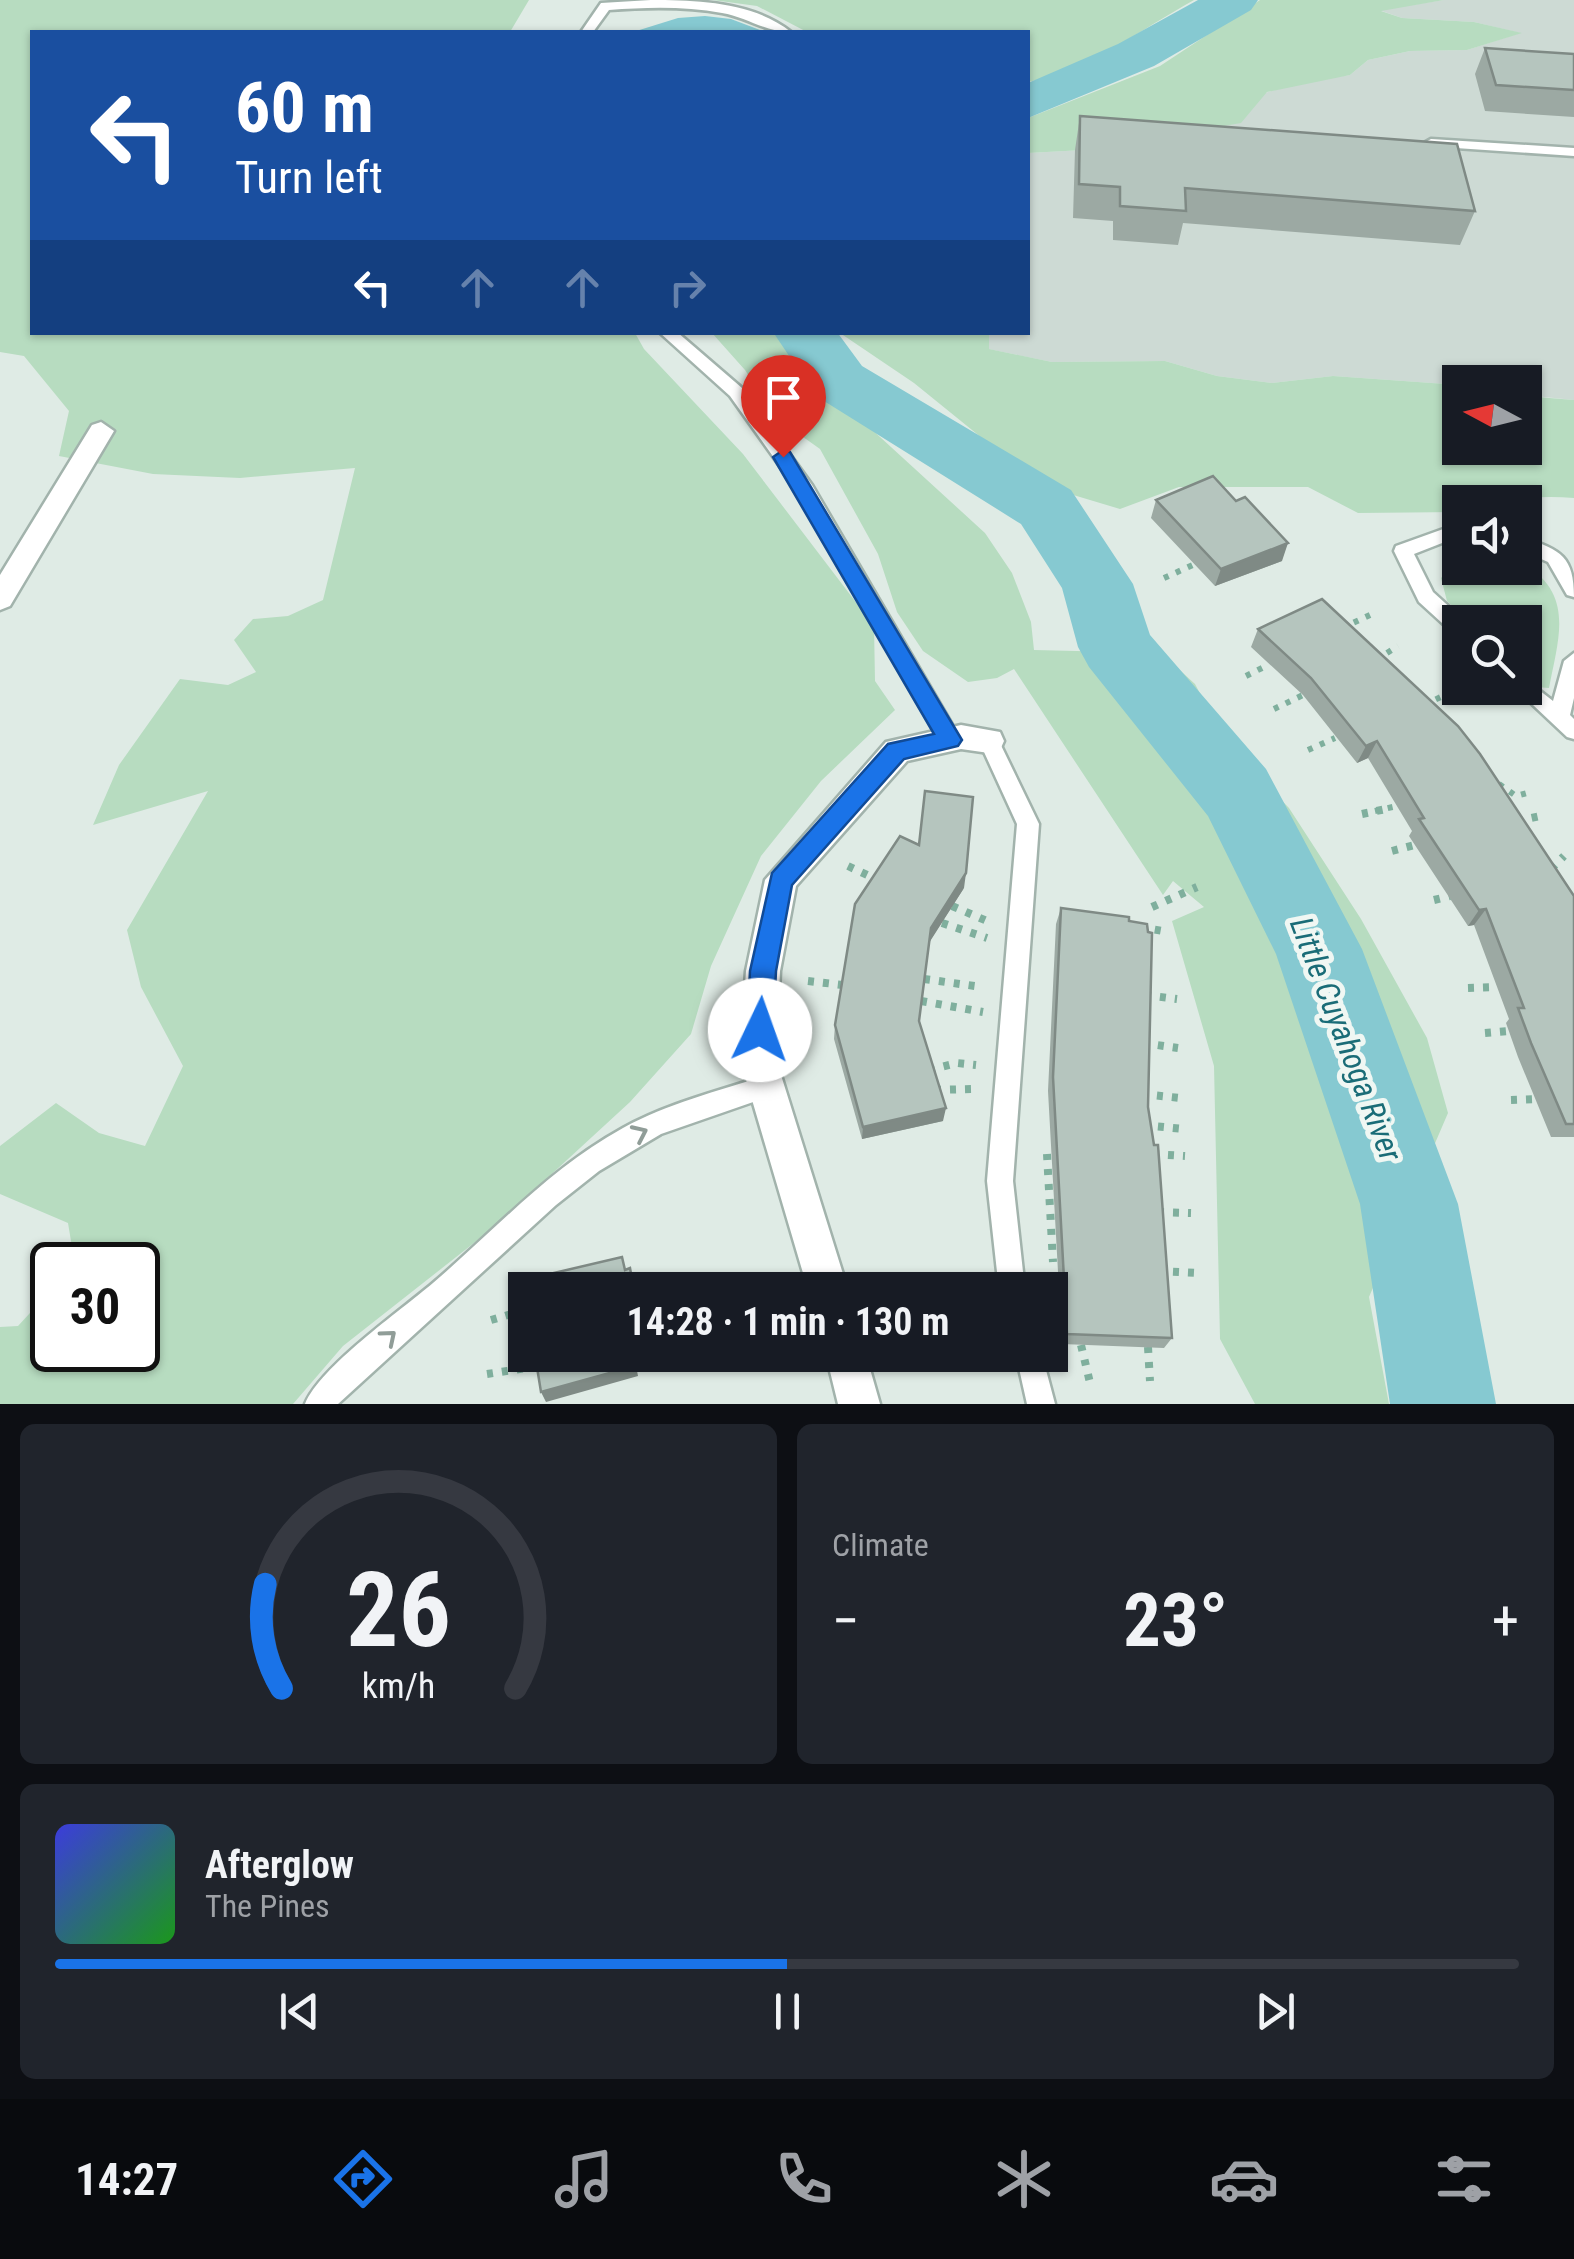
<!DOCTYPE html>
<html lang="en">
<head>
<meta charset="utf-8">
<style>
  :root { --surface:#171b24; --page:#20242c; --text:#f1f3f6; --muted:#9ea1a6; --line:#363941; --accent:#1a73e8 }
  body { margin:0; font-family:"Roboto Condensed",sans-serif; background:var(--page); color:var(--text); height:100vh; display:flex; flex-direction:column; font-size:38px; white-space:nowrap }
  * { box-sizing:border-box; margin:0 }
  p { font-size:32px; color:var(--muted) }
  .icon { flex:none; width:55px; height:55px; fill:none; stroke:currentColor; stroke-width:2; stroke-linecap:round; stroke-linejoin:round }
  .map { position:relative; height:1404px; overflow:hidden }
  .panel { display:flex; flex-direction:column; gap:20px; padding:20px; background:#0d0f14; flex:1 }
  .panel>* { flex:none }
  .guide { position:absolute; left:30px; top:30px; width:1000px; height:305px; border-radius:0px; box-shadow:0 2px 8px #0004; background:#1a4fa0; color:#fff; overflow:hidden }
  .needle { width:65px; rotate:277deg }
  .tools { position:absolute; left:1442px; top:365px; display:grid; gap:20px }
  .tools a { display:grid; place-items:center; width:100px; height:100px; border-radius:0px; background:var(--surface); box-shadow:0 2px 8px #0004; font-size:50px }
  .speed { position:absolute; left:30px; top:1242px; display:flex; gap:20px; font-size:50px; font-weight:700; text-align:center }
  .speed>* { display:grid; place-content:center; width:130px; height:130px; border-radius:50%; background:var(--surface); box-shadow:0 2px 8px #0004; line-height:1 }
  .speed .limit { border:5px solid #111; border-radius:15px; background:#fff; color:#111 }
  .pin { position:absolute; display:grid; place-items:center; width:85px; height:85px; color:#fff; margin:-102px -42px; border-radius:50% 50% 50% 0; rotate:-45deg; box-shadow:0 0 10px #0007 }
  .pin .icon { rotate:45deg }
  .me { position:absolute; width:110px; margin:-55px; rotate:3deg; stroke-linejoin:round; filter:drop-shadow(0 0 8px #0008) }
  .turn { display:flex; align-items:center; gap:35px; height:210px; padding:0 40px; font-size:45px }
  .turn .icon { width:130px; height:130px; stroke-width:2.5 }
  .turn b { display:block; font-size:70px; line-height:85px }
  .lanes { display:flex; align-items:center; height:95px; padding:0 40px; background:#0003; justify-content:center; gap:50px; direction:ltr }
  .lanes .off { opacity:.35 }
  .big { font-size:75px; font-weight:700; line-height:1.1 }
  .panel .widget { flex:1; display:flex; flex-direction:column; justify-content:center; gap:15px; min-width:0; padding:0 35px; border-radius:15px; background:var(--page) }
  .panel .dial { align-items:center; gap:0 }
  .dial svg { height:260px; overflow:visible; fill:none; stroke:var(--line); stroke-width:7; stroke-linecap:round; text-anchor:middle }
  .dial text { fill:var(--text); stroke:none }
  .song { display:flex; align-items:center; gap:30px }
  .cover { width:120px; height:120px; border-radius:15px; background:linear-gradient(135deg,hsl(240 70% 55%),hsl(120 70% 35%)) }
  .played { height:10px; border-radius:5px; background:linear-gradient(90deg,var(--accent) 50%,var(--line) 50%) }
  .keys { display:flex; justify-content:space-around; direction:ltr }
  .heat { display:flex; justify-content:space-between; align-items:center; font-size:55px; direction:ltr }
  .panel .tiles { flex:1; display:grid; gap:20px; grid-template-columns:1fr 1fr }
  .widget:last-child { grid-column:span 2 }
  .trip { position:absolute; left:508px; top:1272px; width:560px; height:100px; border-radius:0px; background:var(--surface); box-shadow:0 2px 8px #0004; font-weight:700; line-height:100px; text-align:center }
  .menu { display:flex; height:160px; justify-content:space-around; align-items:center; background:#090b0e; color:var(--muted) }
  .menu .icon { width:70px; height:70px }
  .menu .selected { color:var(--accent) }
  .menu b { font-size:45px; color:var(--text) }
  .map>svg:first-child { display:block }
  .built { fill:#cddad4 }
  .green { fill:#b7dcc0 }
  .water { fill:#86c9d1 }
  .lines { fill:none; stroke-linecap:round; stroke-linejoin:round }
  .river { fill:#86c9d1; fill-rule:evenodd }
  .service-casing { stroke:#a2b3ac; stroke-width:5 }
  .minor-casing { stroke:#a2b3ac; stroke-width:5 }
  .path-far1 { stroke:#7faf9d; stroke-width:6; stroke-dasharray:5 8; stroke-linecap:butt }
  .path { stroke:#7faf9d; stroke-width:8; stroke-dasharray:6 9; stroke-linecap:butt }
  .service { fill:#fff; fill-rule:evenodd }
  .minor { fill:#fff; fill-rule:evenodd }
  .wall { fill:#9ca9a3 }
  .shaded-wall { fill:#7f8a85 }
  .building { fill:#b5c5be; stroke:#7f8a85; stroke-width:2.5 }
  .oneway { stroke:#909d98 }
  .route { fill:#1a73e8; stroke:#114b97; stroke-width:2.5 }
  .labels { text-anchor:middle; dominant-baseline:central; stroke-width:10; stroke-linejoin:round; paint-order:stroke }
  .water-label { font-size:32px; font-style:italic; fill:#1a6c77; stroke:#f0f7f3 }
</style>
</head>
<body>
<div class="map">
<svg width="1574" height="1404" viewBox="0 0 1574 1404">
  <rect width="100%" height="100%" fill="#dfebe5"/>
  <path class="built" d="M1444 0H1574V400L1525 395V382L1460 385 1333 376 1272 383 1217 376 1165 361 1052 362 988 349 989 333 1028 332V153L1084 150 1297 83 1350 75 1368 60 1410 51 1467 50 1520 33 1474 22 1402 18 1379 10Z"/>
  <path class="green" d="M0 0H529L510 32H32V332L635 333 644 349 743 454 874 626 875 681 895 710 821 781 761 856 711 966 691 1034 630 1102 493 1228 343 1346 293 1404H0V1327L18 1326 52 1289V1350H138V1265H75L68 1223 0 1194V1146L56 1103 99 1133 145 1146 183 1066 141 987 127 930 208 791 93 825 119 765 180 679 228 685 256 672 234 640 253 619 288 616 323 600 355 468 240 478 153 474 59 456 69 411 24 356 0 352Z
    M713 0H1194C1140 30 1088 70 1028 82V32H807L757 6Z
    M1260 0H1444L1381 11 1402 18 1474 22 1522 33 1467 50 1410 51 1368 60 1350 75 1267 92 1241 123 1084 150 1028 153V118L1160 66Z
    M712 333H782L821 383 985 533 1012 573 1031 622 1034 650 1161 653 1195 684 1226 743 1289 808 1361 919 1427 1038 1448 1113 1369 1297 1389 1404H1255L1220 1339 1214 1066 1172 921 1204 907 1173 881 1163 895 1014 669 997 678 968 682 923 651 897 612 878 554 820 449 775 417 745 370Z
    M840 333H989V349L1052 362 1165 361 1217 376 1272 383 1333 376 1460 385V448H1525V396L1574 400V498C1535 494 1500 502 1460 502V512L1358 513 1308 487H1179L1120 509 1040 485 914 383Z
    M1460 558V568L1525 564C1574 596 1559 636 1549 688L1536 687 1525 677V622H1469L1447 601 1441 578Z"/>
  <path class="water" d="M705 16 731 19 765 32H633L678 18Z"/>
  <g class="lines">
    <path class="river" d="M1198 0H1258L1251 10 1154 66 1028 118V83L1118 44Z
      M773 332H837L862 366 1071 490 1133 584 1150 635 1266 769 1362 949 1458 1204 1496 1404H1390L1360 1204 1276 954 1208 816 1089 667 1078 647 1062 588 1021 524 816 396Z"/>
    <defs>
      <path id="service" d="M651 0C697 0 754 2 791 32 768 33 746 17 722 13 685 6 647 7 609 10L593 32H581L601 3Z
        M1431 139 1574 148V156L1426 146 1424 143Z
        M659 332H677L742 388 812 485 957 733 960 739 957 745H943L799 493 730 396Z
        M1460 523V536L1414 554 1433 592 1466 622H1460V635L1453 633 1419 602 1394 551 1396 546Z
        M1525 538C1561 550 1574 557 1574 597L1567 595 1548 562 1525 552Z
        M1574 653V698L1570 715 1574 719V739L1567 737 1515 688H1525V679L1553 701 1564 661Z
        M989 733 996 735 1039 824 1013 1181 1025 1290H999L987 1181 1017 824 979 741 982 735Z
        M767 1075 776 1078 779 1086 776 1094 661 1134 599 1171 556 1205 338 1404H305C320 1367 400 1311 433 1283 495 1230 550 1168 623 1128 668 1103 719 1091 767 1075Z
        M1016 1355H1042L1055 1404H1027Z"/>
      <path id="minor" d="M101 422 114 431 10 606 0 610V575L92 425Z
        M961 725 1000 732 1004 741 1000 750 989 753 961 749 907 761 796 886 780 971 776 1059 848 1290H808L740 1059 746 971 765 880 886 742Z
        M826 1355H866L880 1404H838Z"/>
    </defs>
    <use href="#service" class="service-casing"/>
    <use href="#minor" class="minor-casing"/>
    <path class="path-far1" d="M1164 578 1195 564
      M1342 628 1370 615
      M1376 660 1398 646
      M1246 676 1268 665
      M1424 705 1445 695
      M1274 709 1303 695
      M1308 750 1335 738
      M1499 784 1516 796 1527 793
      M1375 811 1397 806"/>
    <path class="path" d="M1362 814 1386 809
      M1517 821 1540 816
      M1392 851 1415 845
      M848 866 878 880
      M1551 869 1564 856
      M1434 900 1450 896
      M952 906 987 921
      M1152 907 1197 887
      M942 923 987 938
      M1140 927 1163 931
      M924 979 982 987
      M808 981 843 985
      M1468 988 1497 987
      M1145 995 1177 999
      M921 1001 983 1012
      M1485 1033 1508 1031
      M1143 1043 1178 1048
      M929 1070 957 1063 976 1065
      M935 1090 973 1089
      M1142 1094 1180 1098
      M1511 1100 1538 1099
      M1143 1125 1183 1129
      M1047 1154 1053 1262
      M1153 1154 1185 1156
      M1158 1212 1191 1213
      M1158 1271 1197 1273
      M748 1290 753 1288
      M491 1320 525 1310
      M1050 1321 1061 1322
      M1081 1345 1091 1387
      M1148 1347 1150 1381
      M487 1374 540 1366"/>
    <use href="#service" class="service"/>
    <use href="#minor" class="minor"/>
  </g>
  <path class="wall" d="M1485 48 1574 54V117L1485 111 1475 74Z
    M1080 116 1475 211 1460 245 1183 223 1178 245 1113 240V221L1073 218 1075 150Z
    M1156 500 1282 561 1215 586 1151 518Z
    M1258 629 1574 896V1137H1551L1518 1057 1506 1023 1509 1019 1474 925 1468 926 1409 836 1412 831 1368 758 1357 763 1303 695 1251 647Z
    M964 888 929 942 919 1021 943 1121 862 1139 834 1039 835 1025Z
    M1061 908 1148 1107 1172 1338 1164 1348 1062 1344 1048 1091 1056 924Z"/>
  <path class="shaded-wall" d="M1288 543 1282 561 1215 586 1221 569Z
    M1377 741 1368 758 1357 763 1366 746Z
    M966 873 964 888 929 943 931 928Z
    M1486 909 1474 925 1468 926 1479 910Z
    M946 1108 943 1121 862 1139 863 1127Z
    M634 1355 638 1376 546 1402 541 1392Z"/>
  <path class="building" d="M1485 48 1574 54V90L1496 85Z
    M1080 116 1457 144 1475 211 1185 188 1186 211 1120 206V187L1079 184Z
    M1213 476 1236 501 1245 497 1288 543 1221 569 1156 500Z
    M1322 599 1458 726 1480 754 1574 896V1124H1566L1531 1043 1518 1008H1524L1486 909 1479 910 1419 819 1424 818 1377 741 1366 746 1311 678 1258 629Z
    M925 791 973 797 966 873 931 928 919 1021 946 1108 863 1127 835 1025 855 904 900 836 919 845Z
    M1061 908 1129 917V921L1147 924 1148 932 1152 933 1148 1107 1154 1145H1158L1172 1338 1067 1334 1053 1077Z
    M622 1257 625 1270 630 1268 634 1290H526L524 1280Z
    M535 1355H633L635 1366 541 1392Z"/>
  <defs><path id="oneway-chevron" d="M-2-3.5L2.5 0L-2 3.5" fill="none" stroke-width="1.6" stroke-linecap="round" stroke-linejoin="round" transform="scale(2.5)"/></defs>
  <g class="oneway">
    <use href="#oneway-chevron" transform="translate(640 1133) rotate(-25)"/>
    <use href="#oneway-chevron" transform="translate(389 1337) rotate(-40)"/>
  </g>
  <path class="route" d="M783 450 790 452 962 740 958 746 904 759 792 885 776 971 773 1030 769 1038 760 1042 751 1038 747 1030 750 971 772 873 888 744 934 734 773 457Z"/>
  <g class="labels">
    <g class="water-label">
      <text transform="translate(1346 1039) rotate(69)">Little Cuyahoga River</text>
    </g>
  </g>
</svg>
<div class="tools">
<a><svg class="needle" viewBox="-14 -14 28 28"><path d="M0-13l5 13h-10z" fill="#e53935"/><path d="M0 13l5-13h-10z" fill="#9ea1a6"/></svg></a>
<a><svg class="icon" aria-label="sound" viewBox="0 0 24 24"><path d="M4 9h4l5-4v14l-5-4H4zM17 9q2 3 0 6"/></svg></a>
<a><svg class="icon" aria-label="search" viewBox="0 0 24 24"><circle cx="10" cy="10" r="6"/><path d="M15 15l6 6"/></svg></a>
</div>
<div class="speed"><div class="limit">30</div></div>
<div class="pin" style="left:783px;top:457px;background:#d93025"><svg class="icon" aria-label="arrive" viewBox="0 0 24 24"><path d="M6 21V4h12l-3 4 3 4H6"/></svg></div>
<svg class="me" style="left:760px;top:1030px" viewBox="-20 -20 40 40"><circle r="19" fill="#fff"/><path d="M0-13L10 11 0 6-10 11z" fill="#1a73e8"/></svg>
<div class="trip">14:28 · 1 min · 130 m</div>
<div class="guide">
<div class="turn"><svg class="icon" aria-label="left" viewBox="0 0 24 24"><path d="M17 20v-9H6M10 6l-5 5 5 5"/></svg><div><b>60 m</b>Turn left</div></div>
<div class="lanes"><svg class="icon" aria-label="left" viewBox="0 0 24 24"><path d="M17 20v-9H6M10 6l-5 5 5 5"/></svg><svg class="icon off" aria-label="ahead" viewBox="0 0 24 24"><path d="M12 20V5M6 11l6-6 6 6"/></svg><svg class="icon off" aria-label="ahead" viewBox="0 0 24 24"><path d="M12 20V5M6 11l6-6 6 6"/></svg><svg class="icon off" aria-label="right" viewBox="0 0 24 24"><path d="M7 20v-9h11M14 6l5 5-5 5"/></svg></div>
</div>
</div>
<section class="panel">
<div class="tiles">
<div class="widget dial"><svg viewBox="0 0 100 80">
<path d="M14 69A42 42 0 1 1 86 69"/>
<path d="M14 69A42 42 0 0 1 9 37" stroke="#1a73e8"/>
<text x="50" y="56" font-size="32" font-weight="700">26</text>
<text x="50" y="72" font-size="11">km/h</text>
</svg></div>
<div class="widget"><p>Climate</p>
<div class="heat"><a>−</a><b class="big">23°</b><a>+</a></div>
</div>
<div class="widget">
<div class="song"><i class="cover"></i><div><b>Afterglow</b><p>The Pines</p></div></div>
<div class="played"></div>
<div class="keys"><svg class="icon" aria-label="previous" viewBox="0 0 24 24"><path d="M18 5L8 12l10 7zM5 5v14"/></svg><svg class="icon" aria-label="pause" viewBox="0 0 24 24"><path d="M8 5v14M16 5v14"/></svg><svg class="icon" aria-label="next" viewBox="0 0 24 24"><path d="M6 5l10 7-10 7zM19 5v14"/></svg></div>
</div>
</div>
</section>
<nav class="menu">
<b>14:27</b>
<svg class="icon selected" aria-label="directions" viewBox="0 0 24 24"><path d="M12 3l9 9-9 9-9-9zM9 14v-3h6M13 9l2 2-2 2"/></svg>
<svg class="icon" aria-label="music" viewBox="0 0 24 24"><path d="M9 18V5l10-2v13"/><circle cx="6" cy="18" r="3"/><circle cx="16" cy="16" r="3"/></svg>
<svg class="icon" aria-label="phone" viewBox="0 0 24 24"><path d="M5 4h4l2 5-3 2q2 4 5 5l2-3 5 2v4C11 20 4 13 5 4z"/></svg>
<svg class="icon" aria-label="climate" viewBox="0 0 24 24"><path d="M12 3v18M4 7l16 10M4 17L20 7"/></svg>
<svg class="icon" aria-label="car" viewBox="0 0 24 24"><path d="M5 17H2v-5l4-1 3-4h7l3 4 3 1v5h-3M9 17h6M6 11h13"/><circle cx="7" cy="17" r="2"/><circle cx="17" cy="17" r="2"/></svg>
<svg class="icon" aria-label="filters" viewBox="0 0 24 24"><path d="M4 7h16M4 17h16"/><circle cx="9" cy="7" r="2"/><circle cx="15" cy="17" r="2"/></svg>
</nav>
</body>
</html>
